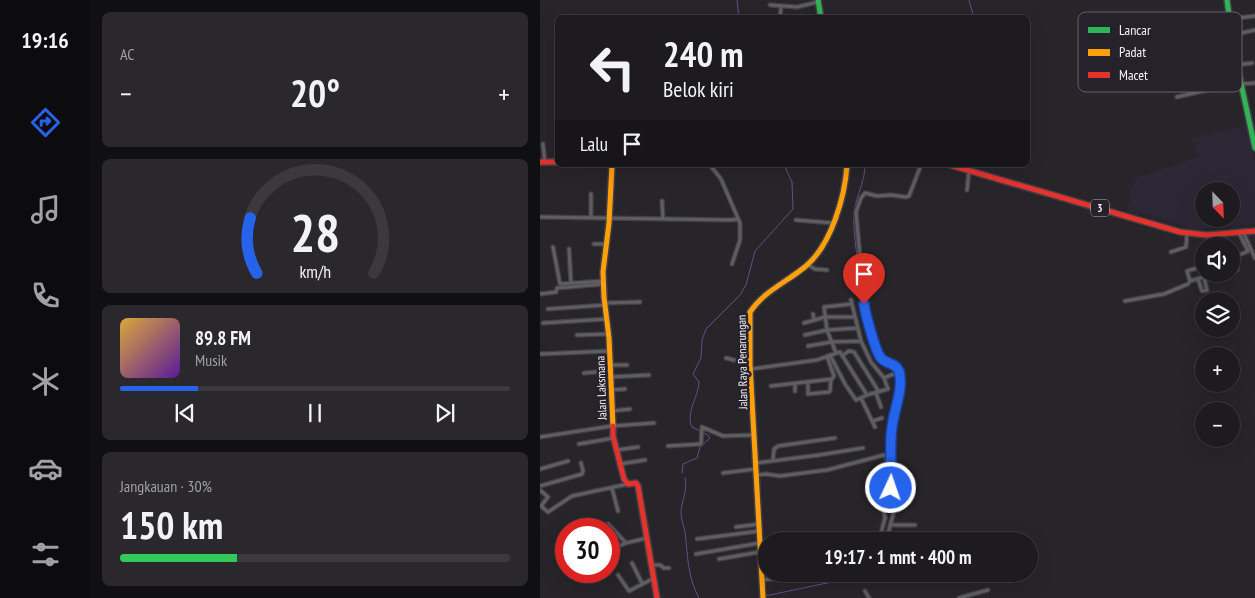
<!DOCTYPE html>
<html lang="id">
<head>
<meta charset="utf-8">
<style>
  :root { --surface:#1d1b20; --page:#2a282d; --text:#f1f3f6; --muted:#a0a1a5; --line:#3b393e; --accent:#2563eb }
  body { margin:0; font-family:"PT Sans Narrow",sans-serif; background:var(--page); color:var(--text); height:100vh; display:flex; flex-direction:column; font-size:19px; white-space:nowrap }
  * { box-sizing:border-box; margin:0 }
  p { font-size:16px; color:var(--muted) }
  .icon { flex:none; width:28px; height:28px; fill:none; stroke:currentColor; stroke-width:2; stroke-linecap:round; stroke-linejoin:round }
  .map { position:relative; flex:1; overflow:hidden }
  .drawer { display:flex; flex-direction:column; gap:12px; padding:12px; background:#100f12; width:450px }
  .drawer>* { flex:none }
  .hud { position:absolute; left:15px; top:15px; width:475px; height:152px; border-radius:8px; box-shadow:0 5px 20px #0002,0 0 0 1px var(--line); background:#1d1b20; color:var(--text); overflow:hidden }
  .needle { width:32px; rotate:157deg }
  .fabs { position:absolute; left:655px; top:182px; display:grid; gap:10px }
  .fabs a { display:grid; place-items:center; width:45px; height:45px; border-radius:50%; background:var(--surface); box-shadow:0 5px 20px #0002,0 0 0 1px var(--line); font-size:25px }
  .speed { position:absolute; left:15px; top:518px; display:flex; gap:10px; font-size:25px; font-weight:700; text-align:center }
  .speed>* { display:grid; place-content:center; width:65px; height:65px; border-radius:50%; background:var(--surface); box-shadow:0 5px 20px #0002,0 0 0 1px var(--line); line-height:1 }
  .speed .limit { border:8px solid #d22; background:#fff; color:#111 }
  .pin { position:absolute; display:grid; place-items:center; width:42px; height:42px; color:#fff; margin:-51px -21px; border-radius:50% 50% 50% 0; rotate:-45deg; box-shadow:0 0 5px #0007 }
  .pin .icon { rotate:45deg }
  .me { position:absolute; width:55px; margin:-28px; rotate:3deg; stroke-linejoin:round; filter:drop-shadow(0 0 4px #0008) }
  .turn { display:flex; align-items:center; gap:18px; height:105px; padding:0 25px; font-size:22px }
  .turn .icon { width:65px; height:65px; stroke-width:2.5 }
  .turn b { display:block; font-size:35px; line-height:42px }
  .then { display:flex; align-items:center; height:48px; padding:0 25px; background:#0003; gap:10px; font-size:19px }
  .big { font-size:38px; font-weight:700; line-height:1.1 }
  .drawer .widget { flex:1; display:flex; flex-direction:column; justify-content:center; gap:8px; min-width:0; padding:0 18px; border-radius:8px; background:var(--page) }
  .drawer .dial { align-items:center; gap:0 }
  .dial svg { height:130px; overflow:visible; fill:none; stroke:var(--line); stroke-width:7; stroke-linecap:round; text-anchor:middle }
  .dial text { fill:var(--text); stroke:none }
  .song { display:flex; align-items:center; gap:15px }
  .cover { width:60px; height:60px; border-radius:8px; background:linear-gradient(135deg,hsl(40 70% 55%),hsl(270 70% 35%)) }
  .played { height:5px; border-radius:2px; background:linear-gradient(90deg,var(--accent) 20%,var(--line) 20%) }
  .keys { display:flex; justify-content:space-around; direction:ltr }
  .heat { display:flex; justify-content:space-between; align-items:center; font-size:28px; direction:ltr }
  .charge { height:8px; border-radius:4px; background:linear-gradient(90deg,#34c759 30%,var(--line) 0) }
  .trip { position:absolute; left:218px; top:532px; width:280px; height:50px; border-radius:25px; background:var(--surface); box-shadow:0 5px 20px #0002,0 0 0 1px var(--line); font-weight:700; line-height:50px; text-align:center }
  main { display:flex; flex:1; min-height:0 }
  .dock { display:flex; flex-direction:column; width:90px; justify-content:space-around; align-items:center; background:#0c0b0d; color:var(--muted) }
  .dock .icon { width:35px; height:35px }
  .dock .active { color:var(--accent) }
  .dock b { font-size:22px; color:var(--text) }
  .map>svg:first-child { display:block }
  .built { fill:#2c2735; fill-rule:evenodd }
  .lines { fill:none; stroke-linecap:round; stroke-linejoin:round }
  .stream { stroke:#664c8b; stroke-width:1 }
  .street-casing { stroke:#413f45; stroke-width:5.5 }
  .fast-casing { stroke:#413f45; stroke-width:8 }
  .slow-casing { stroke:#413f45; stroke-width:8 }
  .jam-casing { stroke:#413f45; stroke-width:8 }
  .street { stroke:#5e5d61; stroke-width:3 }
  .fast { stroke:#30b455; stroke-width:5 }
  .slow { stroke:#ff9f0a; stroke-width:5 }
  .jam { stroke:#e5322d; stroke-width:5 }
  .route-casing { stroke:#184099; stroke-width:12 }
  .route { stroke:#2563eb; stroke-width:9 }
  .labels { text-anchor:middle; dominant-baseline:central; stroke-width:5; stroke-linejoin:round; paint-order:stroke }
  .shield { fill:#26222c; stroke:#b6b4bc; stroke-width:1 }
  .shield-label { font-size:11px; font-weight:bold; fill:#f4f2f9 }
  .street-label { font-size:12px; fill:#f4f2f9; stroke:#26222c }
  .key { fill:#26222c; stroke:#64606a; stroke-width:1 }
  .key-label { font-size:14px; fill:#f4f2f9 }
</style>
</head>
<body>
<main>
<nav class="dock">
<b>19:16</b>
<svg class="icon active" aria-label="directions" viewBox="0 0 24 24"><path d="M12 3l9 9-9 9-9-9zM9 14v-3h6M13 9l2 2-2 2"/></svg>
<svg class="icon" aria-label="music" viewBox="0 0 24 24"><path d="M9 18V5l10-2v13"/><circle cx="6" cy="18" r="3"/><circle cx="16" cy="16" r="3"/></svg>
<svg class="icon" aria-label="phone" viewBox="0 0 24 24"><path d="M5 4h4l2 5-3 2q2 4 5 5l2-3 5 2v4C11 20 4 13 5 4z"/></svg>
<svg class="icon" aria-label="climate" viewBox="0 0 24 24"><path d="M12 3v18M4 7l16 10M4 17L20 7"/></svg>
<svg class="icon" aria-label="car" viewBox="0 0 24 24"><path d="M5 17H2v-5l4-1 3-4h7l3 4 3 1v5h-3M9 17h6M6 11h13"/><circle cx="7" cy="17" r="2"/><circle cx="17" cy="17" r="2"/></svg>
<svg class="icon" aria-label="filters" viewBox="0 0 24 24"><path d="M4 7h16M4 17h16"/><circle cx="9" cy="7" r="2"/><circle cx="15" cy="17" r="2"/></svg>
</nav>
<section class="drawer">
<div class="widget"><p>AC</p>
<div class="heat"><a>−</a><b class="big">20°</b><a>+</a></div>
</div>
<div class="widget dial"><svg viewBox="0 0 100 80">
<path d="M14 69A42 42 0 1 1 86 69"/>
<path d="M14 69A42 42 0 0 1 10 35" stroke="#2563eb"/>
<text x="50" y="56" font-size="32" font-weight="700">28</text>
<text x="50" y="72" font-size="11">km/h</text>
</svg></div>
<div class="widget">
<div class="song"><i class="cover"></i><div><b>89.8 FM</b><p>Musik</p></div></div>
<div class="played"></div>
<div class="keys"><svg class="icon" aria-label="previous" viewBox="0 0 24 24"><path d="M18 5L8 12l10 7zM5 5v14"/></svg><svg class="icon" aria-label="pause" viewBox="0 0 24 24"><path d="M8 5v14M16 5v14"/></svg><svg class="icon" aria-label="next" viewBox="0 0 24 24"><path d="M6 5l10 7-10 7zM19 5v14"/></svg></div>
</div>
<div class="widget"><p>Jangkauan · 30%</p><b class="big">150 km</b><div class="charge"></div></div>
</section>
<div class="map">
<svg width="715" height="598" viewBox="0 0 715 598">
  <rect width="100%" height="100%" fill="#27242a"/>
  <path class="built" d="M706 125 715 163V224L656 230 599 212 598 215 588 212 589 193 596 178 659 157 651 138ZM664 191H691V219H664Z"/>
  <g class="lines">
    <path class="stream" d="M197 0 199 18
      M429 0 434 18
      M320 278C318 256 310 225 316 203 319 190 325 179 325 165
      M322 295 323 306
      M333 341 338 356
      M160 431 152 427C145 414 159 395 159 382L153 374 161 358 162 340 166 329 200 295 206 285 215 251 253 209 252 182 244 165
      M348 458 350 422 358 384V376L353 367
      M142 473 143 464 157 458 160 447 170 438 168 435 162 432
      M145 478C148 491 141 502 141 513 141 520 144 526 145 532 148 556 147 576 159 598
      M346 478 348 462
      M341 538 347 517 345 511
      M225 596 330 574"/>
    <defs>
      <path id="street" d="M230 5 257 7 278 2
        M240 18 241 7
        M689 19 715 16
        M676 29 691 27
        M692 35 715 30
        M642 63 694 51
        M697 65 712 63
        M702 84 715 83
        M637 97 701 82
        M3 144 5 162
        M170 165 181 179 200 223V240L192 264
        M427 190 429 171
        M122 201 123 219
        M0 217 191 220 198 219
        M51 217V194
        M256 220 293 223
        M703 232 715 258
        M54 244H67
        M13 247 20 284 63 281
        M29 249 31 283
        M631 252 646 247 647 234
        M691 259 708 251 699 233
        M268 265 275 269 287 270
        M691 274 697 270V258
        M681 277 691 274
        M650 281 647 271 664 266
        M0 294 16 292 17 288 64 284
        M311 300 321 341
        M585 301 624 294 648 284 650 281 664 277 667 290 662 291 658 279
        M65 303 100 302
        M8 309 65 305
        M273 314 274 320
        M3 323 67 319
        M264 323 285 317H315
        M37 335 69 334
        M265 335 287 330 318 328
        M268 346 291 342 321 341 331 362 344 378 348 389 327 395 316 400 305 384 290 355
        M296 353 287 330 284 307 312 304
        M0 354 70 351
        M303 355 309 351 314 352 339 392
        M186 358 210 364
        M70 365H87
        M211 369 277 360 300 352 327 395
        M44 373 69 371
        M70 377 109 375
        M344 378 354 374
        M268 383V394L289 392 290 391 291 379
        M231 386 292 379 294 376 287 356
        M71 390 85 389
        M255 391V384
        M336 393 341 407
        M321 398 335 427
        M72 411 90 409
        M333 421 342 418
        M0 437 72 426 114 423
        M39 444 74 438
        M128 446 161 444 162 427 183 436 214 435
        M77 450 98 447
        M233 460 234 449 238 446 295 438
        M216 463 279 455 323 448
        M80 464 105 460
        M0 469 28 461
        M183 473 216 469
        M217 475 226 474 240 476 287 470 344 455 347 458 342 500 345 518 339 541
        M0 486 42 474 43 471 41 463
        M72 488 78 511
        M0 490 8 497 1 506 8 512 32 496 88 484
        M349 503C348 492 352 480 352 468 353 455 350 443 352 429 353 409 365 388 358 368L343 361 339 356 325 312 316 212 321 198 325 193 337 196 351 195 366 197 369 196 381 165
        M68 524 86 543
        M351 525H375
        M196 527 219 524
        M157 539 220 531
        M346 541 353 515
        M349 541 374 540
        M69 550 86 543 107 538
        M156 554 220 543
        M179 559 220 552
        M92 563 102 583
        M112 565H120L124 568H129
        M325 574 327 579 341 574
        M78 575 89 591 114 578
        M222 580 276 574
        M325 591 329 598
        M419 598 448 590"/>
      <path id="fast" d="M278 0 281 18
        M687 0 694 51 715 148"/>
      <path id="slow" d="M72 165 69 223 63 272 64 297 69 338 73 426
        M223 598 210 364V312C224 291 247 282 266 266 291 245 305 197 307 165"/>
      <path id="jam" d="M0 162H18
        M410 165 640 232 667 235 715 231
        M73 426V436L84 479 88 484 96 483 98 486 117 598"/>
    </defs>
    <use href="#street" class="street-casing"/>
    <use href="#fast" class="fast-casing"/>
    <use href="#slow" class="slow-casing"/>
    <use href="#jam" class="jam-casing"/>
    <use href="#street" class="street"/>
    <use href="#fast" class="fast"/>
    <use href="#slow" class="slow"/>
    <use href="#jam" class="jam"/>
  </g>
  <g class="lines">
    <defs>
      <path id="route" d="M324 304C325 313 336 353 341 358 346 364 356 363 359 371 364 389 354 409 352 427 349 448 352 468 351 488"/>
    </defs>
    <use href="#route" class="route-casing"/>
    <use href="#route" class="route"/>
  </g>
  <g class="labels">
    <rect class="shield" x="551" y="199.5" width="18" height="17" rx="4"/>
    <g class="shield-label">
      <text x="560" y="208">3</text>
    </g>
    <g class="street-label">
      <text transform="translate(202 362) rotate(-91)">Jalan Raya Penarungan</text>
      <text transform="translate(61 388) rotate(-92)">Jalan Laksmana</text>
    </g>
  </g>
  <rect x="538" y="12" width="164" height="80" rx="8" class="key"/>
  <rect x="548" y="27" width="22" height="6" fill="#30b455"/>
  <rect x="548" y="49" width="22" height="7" fill="#ff9f0a"/>
  <rect x="548" y="72" width="22" height="6" fill="#e5322d"/>
  <g class="key-label">
    <text x="579" y="35">Lancar</text>
    <text x="579" y="57">Padat</text>
    <text x="579" y="80">Macet</text>
  </g>
</svg>
<div class="fabs">
<a><svg class="needle" viewBox="-14 -14 28 28"><path d="M0-13l5 13h-10z" fill="#e53935"/><path d="M0 13l5-13h-10z" fill="#a0a1a5"/></svg></a>
<a><svg class="icon" aria-label="sound" viewBox="0 0 24 24"><path d="M4 9h4l5-4v14l-5-4H4zM17 9q2 3 0 6"/></svg></a>
<a><svg class="icon" aria-label="layers" viewBox="0 0 24 24"><path d="M12 4l9 5-9 5-9-5zM3 14l9 5 9-5"/></svg></a>
<a>+</a>
<a>−</a>
</div>
<div class="speed"><div class="limit">30</div></div>
<div class="pin" style="left:324px;top:304px;background:#d93025"><svg class="icon" aria-label="arrive" viewBox="0 0 24 24"><path d="M6 21V4h12l-3 4 3 4H6"/></svg></div>
<svg class="me" style="left:351px;top:488px" viewBox="-20 -20 40 40"><circle r="17" fill="#2563eb" stroke="#fff" stroke-width="3"/><path d="M0-11L8 9 0 5-8 9z" fill="#fff"/></svg>
<div class="trip">19:17 · 1 mnt · 400 m</div>
<div class="hud">
<div class="turn"><svg class="icon" aria-label="left" viewBox="0 0 24 24"><path d="M17 20v-9H6M10 6l-5 5 5 5"/></svg><div><b>240 m</b>Belok kiri</div></div>
<div class="then">Lalu<svg class="icon" aria-label="arrive" viewBox="0 0 24 24"><path d="M6 21V4h12l-3 4 3 4H6"/></svg></div>
</div>
</div>
</main>
</body>
</html>
